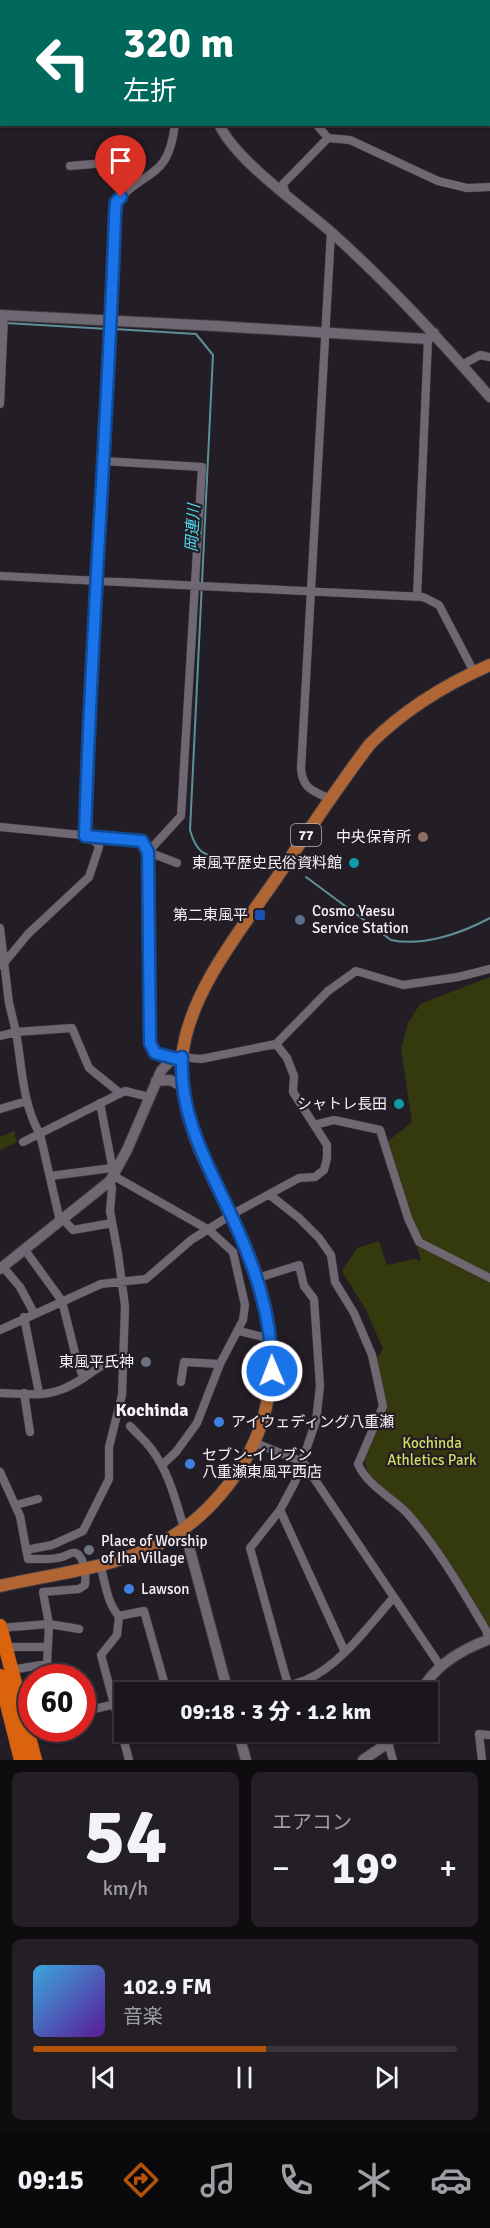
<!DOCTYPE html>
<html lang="ja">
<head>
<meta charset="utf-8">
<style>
  :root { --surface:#1a161c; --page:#231f25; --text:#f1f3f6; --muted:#9f9fa3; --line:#38353b; --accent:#b45309 }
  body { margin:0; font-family:Signika,"Noto Sans JP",sans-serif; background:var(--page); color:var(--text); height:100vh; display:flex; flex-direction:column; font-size:22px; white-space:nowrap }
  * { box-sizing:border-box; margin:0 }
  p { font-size:20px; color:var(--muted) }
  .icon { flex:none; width:33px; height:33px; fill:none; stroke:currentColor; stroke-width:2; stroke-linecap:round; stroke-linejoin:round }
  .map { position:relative; height:1760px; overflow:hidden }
  .drawer { display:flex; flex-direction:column; gap:12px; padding:12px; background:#0e0c0f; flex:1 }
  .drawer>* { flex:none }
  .guide { position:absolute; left:0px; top:0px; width:490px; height:126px; box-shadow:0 2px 4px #0004,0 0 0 2px var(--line); background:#00695c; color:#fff; overflow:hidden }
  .speed { position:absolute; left:18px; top:1664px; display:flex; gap:12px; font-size:30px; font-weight:700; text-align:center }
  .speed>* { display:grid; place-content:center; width:78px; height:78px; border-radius:50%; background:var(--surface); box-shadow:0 2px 4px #0004,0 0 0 2px var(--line); line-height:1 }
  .speed .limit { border:9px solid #d22; background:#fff; color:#111 }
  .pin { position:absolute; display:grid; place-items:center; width:51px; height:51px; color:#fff; margin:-62px -26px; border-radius:50% 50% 50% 0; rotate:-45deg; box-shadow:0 0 6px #0007 }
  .pin .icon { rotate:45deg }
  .me { position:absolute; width:66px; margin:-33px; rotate:359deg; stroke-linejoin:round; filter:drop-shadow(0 0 4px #0008) }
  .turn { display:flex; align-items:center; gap:21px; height:126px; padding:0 24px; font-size:27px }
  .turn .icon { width:78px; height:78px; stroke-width:2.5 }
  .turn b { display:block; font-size:42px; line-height:51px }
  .big { font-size:45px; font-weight:800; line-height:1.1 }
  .drawer .tile { flex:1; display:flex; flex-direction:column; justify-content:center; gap:9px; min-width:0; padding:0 21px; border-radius:9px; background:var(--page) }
  .drawer .dial { align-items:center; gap:0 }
  .dial b { font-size:78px; line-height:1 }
  .song { display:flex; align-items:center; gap:18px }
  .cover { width:72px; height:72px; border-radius:9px; background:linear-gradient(135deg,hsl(200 70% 55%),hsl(270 70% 35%)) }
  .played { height:6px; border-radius:3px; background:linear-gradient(90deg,var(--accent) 55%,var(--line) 55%) }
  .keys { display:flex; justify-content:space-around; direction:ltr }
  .heat { display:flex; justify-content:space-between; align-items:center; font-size:33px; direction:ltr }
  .drawer .tiles { flex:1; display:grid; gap:12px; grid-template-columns:1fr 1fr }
  .tile:last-child { grid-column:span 2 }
  .trip { position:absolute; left:114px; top:1682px; width:324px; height:60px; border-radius:0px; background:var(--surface); box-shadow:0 2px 4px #0004,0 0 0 2px var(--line); font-weight:800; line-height:60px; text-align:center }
  .menu { display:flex; height:96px; justify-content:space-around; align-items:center; background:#0a090b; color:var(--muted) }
  .menu .icon { width:42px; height:42px }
  .menu .current { color:var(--accent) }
  .menu b { font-size:27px; color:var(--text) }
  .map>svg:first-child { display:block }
  .green { fill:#34390e }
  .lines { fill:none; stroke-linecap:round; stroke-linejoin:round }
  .stream { stroke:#5c909a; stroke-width:2 }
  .street-casing { stroke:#403b42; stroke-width:9 }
  .secondary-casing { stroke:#403b42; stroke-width:12 }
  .primary-casing { stroke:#403b42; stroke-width:14 }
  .highway-casing { stroke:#403b42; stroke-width:15 }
  .street { stroke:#6f6872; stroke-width:8 }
  .secondary { stroke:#6f6872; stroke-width:10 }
  .primary { stroke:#b06535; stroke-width:12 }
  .highway { stroke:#db630d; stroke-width:14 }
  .route-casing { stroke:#114b97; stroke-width:15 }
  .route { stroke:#1a73e8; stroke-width:10 }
  .education-dot { fill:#8d6e63; stroke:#231d25; stroke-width:2 }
  .culture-dot { fill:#0f9aa8; stroke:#231d25; stroke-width:2 }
  .transit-dot { fill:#1a4fb4; stroke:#231d25; stroke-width:2 }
  .service-dot { fill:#5c6f8a; stroke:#231d25; stroke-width:2 }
  .worship-dot { fill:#6b7280; stroke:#231d25; stroke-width:2 }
  .shop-dot { fill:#3f7fe0; stroke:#231d25; stroke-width:2 }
  .labels { text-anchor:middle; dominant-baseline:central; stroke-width:4.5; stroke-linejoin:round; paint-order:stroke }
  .shield { fill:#231d25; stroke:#b7b3b9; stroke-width:1.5 }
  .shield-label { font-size:14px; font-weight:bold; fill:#f7f3f9 }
  .poi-label { font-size:15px; fill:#f7f3f9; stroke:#231d25; text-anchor:end }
  .park-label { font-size:15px; fill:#cede60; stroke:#231d25 }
  .water-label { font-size:16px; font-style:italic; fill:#4edaef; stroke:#231d25 }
  .quarter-label { font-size:18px; font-weight:bold; fill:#f7f3f9; stroke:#231d25 }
</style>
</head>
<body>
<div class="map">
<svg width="490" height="1760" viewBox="0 0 490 1760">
  <rect width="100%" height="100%" fill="#231d25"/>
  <path class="green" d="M490 977V1631L439 1551 369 1476 363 1456 376 1434 384 1402 373 1365 383 1349 366 1310 342 1271 357 1248 379 1241 387 1265 414 1259 421 1261 388 1141 412 1122 401 1049 408 1023 420 1004Z
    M14 1131 17 1142 0 1150V1137Z"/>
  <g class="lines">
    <path class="stream" d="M6 323 108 329
      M114 329 196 334 213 355 190 830C192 837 195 846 201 851 212 861 254 861 270 864
      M306 877 391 940C423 947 462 933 490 918"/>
    <defs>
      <path id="street" d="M452 0V2
        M267 2 269 0
        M0 53H2
        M489 70 490 72
        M316 124 328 138 350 140 438 181 467 188 490 187
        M70 166 117 162 131 188
        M286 195 283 184 328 138
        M462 365 480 355 490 357
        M0 404 4 316
        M103 461 202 467 181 816 148 852 150 1043 155 1053 177 1059
        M0 576 423 597 439 605 474 672
        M417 596 428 339
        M330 799C314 791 303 790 301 769L331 232
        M0 827 142 841 148 852 177 863
        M85 836 89 708 112 320 116 202C147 167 168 181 175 124
        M0 928 9 1003 16 1032 0 1036
        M0 965 4 963 28 934 89 877 99 847 96 842 88 838
        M182 1057 201 1059 276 1044 328 991 356 971 403 985 458 977 490 969
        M100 1103 114 1176 209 1230 233 1252 245 1305 243 1320 220 1364 197 1423 176 1452 162 1465
        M0 1109 27 1101
        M314 1125 334 1120 380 1130 408 1218 419 1242 490 1278
        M23 1142 125 1091 149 1097
        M50 1176 112 1168
        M270 1195 299 1218 319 1238 331 1255 335 1282 354 1313 372 1355 383 1406 358 1464C367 1485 391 1497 407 1513 438 1548 462 1590 486 1630L489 1640
        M63 1219 73 1230 112 1223
        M60 1221 40 1134C22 1104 22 1065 16 1032L72 1028 89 1068 120 1093
        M25 1250 62 1301 78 1365 84 1378
        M3 1267 20 1287 34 1313
        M258 1278 299 1265 304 1286 314 1299 320 1386 316 1421 295 1482 280 1510 250 1548 288 1685
        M24 1317 39 1393
        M0 1330 101 1284 146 1279 191 1240 231 1215 299 1178 315 1177 324 1170 327 1158V1145L293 1092 294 1076 287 1058 276 1044
        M239 1331 271 1339
        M181 1382 184 1362 220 1364
        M0 1393C18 1393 40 1397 57 1391 83 1384 96 1363 124 1357
        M24 1393 30 1432
        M130 1426C137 1434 146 1441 152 1450 169 1472 176 1502 184 1528
        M255 1443 303 1462 441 1667
        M0 1472 20 1516 28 1559C39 1559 52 1560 62 1557 67 1556 71 1551 76 1553 85 1557 86 1577 85 1585L79 1589 43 1592 49 1624 0 1628
        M16 1505 38 1499
        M280 1510 345 1652
        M26 1550 52 1545 83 1531 109 1479V1447L122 1395 125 1306 118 1254 110 1211 112 1188 110 1181
        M100 1564C105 1581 107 1604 119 1616
        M5 1647H48
        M47 1664 49 1624 79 1629
        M11 1670 47 1664 57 1677
        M265 1692C278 1688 293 1685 306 1680 340 1666 370 1624 394 1597
        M82 1712 115 1704
        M388 1743 393 1760
        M129 1760 101 1655 117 1635 119 1616 144 1611 167 1692
        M482 1760 479 1734 490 1735"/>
      <path id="secondary" d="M199 0 200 2
        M219 124C235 160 300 205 331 232 389 284 439 339 490 397
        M0 315 217 326 428 339 434 333
        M156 1081 170 1080 182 1086
        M0 1269 110 1181 127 1150 161 1071 169 1062 182 1057
        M184 1528 228 1692
        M421 1692C434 1665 463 1649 490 1639
        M238 1731 246 1760
        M363 1760 388 1743 398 1731"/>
      <path id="primary" d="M0 1586C52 1574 108 1569 157 1545 181 1533 203 1515 220 1495 286 1419 282 1329 243 1241 217 1183 177 1124 182 1058 188 992 244 926 280 873 309 830 338 786 370 744 405 709 444 685 490 665"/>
      <path id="highway" d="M0 1626 35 1760
        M0 1676 21 1760"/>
    </defs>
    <use href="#street" class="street-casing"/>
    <use href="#secondary" class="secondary-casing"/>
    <use href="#primary" class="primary-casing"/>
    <use href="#highway" class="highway-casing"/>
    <use href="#street" class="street"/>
    <use href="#secondary" class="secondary"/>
    <use href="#primary" class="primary"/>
    <use href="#highway" class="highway"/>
  </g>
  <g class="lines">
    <defs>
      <path id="route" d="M121 197 116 202 115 215C108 422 91 628 85 836L142 841 148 852 150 1043 155 1053 177 1059 182 1057C179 1116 208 1165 232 1217 255 1267 272 1316 272 1371"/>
    </defs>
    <use href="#route" class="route-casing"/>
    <use href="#route" class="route"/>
  </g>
  <circle class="education-dot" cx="423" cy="837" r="6"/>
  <g class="culture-dot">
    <circle cx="354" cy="863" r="6"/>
    <circle cx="399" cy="1104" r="6"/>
  </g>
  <rect class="transit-dot" x="254" y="909" width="12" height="12" rx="3"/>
  <circle class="service-dot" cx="300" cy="920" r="6"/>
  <g class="worship-dot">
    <circle cx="146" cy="1362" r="6"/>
    <circle cx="89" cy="1550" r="6"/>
  </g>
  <g class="shop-dot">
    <circle cx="219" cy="1422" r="6"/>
    <circle cx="190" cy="1464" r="6"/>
    <circle cx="129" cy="1589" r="6"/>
  </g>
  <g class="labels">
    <rect class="shield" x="291" y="824" width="30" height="22" rx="4.5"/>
    <g class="shield-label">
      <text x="306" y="835">77</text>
    </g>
    <g class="poi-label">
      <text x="411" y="837">中央保育所</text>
      <text x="342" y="863">東風平歴史民俗資料館</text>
      <text x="312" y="911" text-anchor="start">Cosmo Yaesu<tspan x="312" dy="17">Service Station</tspan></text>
      <text x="248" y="915">第二東風平</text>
      <text x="387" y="1104">シャトレ長田</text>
      <text x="134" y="1362">東風平氏神</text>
      <text x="231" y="1422" text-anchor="start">アイウェディング八重瀬</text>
      <text x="202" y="1455" text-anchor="start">セブン-イレブン<tspan x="202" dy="17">八重瀬東風平西店</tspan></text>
      <text x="101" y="1541" text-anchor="start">Place of Worship<tspan x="101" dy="17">of Iha Village</tspan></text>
      <text x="141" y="1589" text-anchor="start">Lawson</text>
    </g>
    <g class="park-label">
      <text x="432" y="1443">Kochinda<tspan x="432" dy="17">Athletics Park</tspan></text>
    </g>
    <g class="water-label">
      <text transform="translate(193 528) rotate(-87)">岡連川</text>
    </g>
    <g class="quarter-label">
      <text x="152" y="1410">Kochinda</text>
    </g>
  </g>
</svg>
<div class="speed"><div class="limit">60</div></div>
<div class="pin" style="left:121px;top:197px;background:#d93025"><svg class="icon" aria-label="arrive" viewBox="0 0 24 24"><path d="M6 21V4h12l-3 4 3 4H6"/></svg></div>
<svg class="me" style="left:272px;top:1371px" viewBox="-20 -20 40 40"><circle r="17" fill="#1a73e8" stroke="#fff" stroke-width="3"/><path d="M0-11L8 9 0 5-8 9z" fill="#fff"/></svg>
<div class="trip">09:18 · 3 分 · 1.2 km</div>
<div class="guide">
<div class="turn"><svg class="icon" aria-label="left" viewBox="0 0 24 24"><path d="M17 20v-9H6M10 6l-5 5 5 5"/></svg><div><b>320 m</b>左折</div></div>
</div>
</div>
<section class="drawer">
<div class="tiles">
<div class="tile dial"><b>54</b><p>km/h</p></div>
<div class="tile"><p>エアコン</p>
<div class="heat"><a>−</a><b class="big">19°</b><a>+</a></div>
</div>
<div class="tile">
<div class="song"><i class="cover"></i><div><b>102.9 FM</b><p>音楽</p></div></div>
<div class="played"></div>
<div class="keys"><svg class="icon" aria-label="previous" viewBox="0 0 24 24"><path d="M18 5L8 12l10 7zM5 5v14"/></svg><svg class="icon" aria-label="pause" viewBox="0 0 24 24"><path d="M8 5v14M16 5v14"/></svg><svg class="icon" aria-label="next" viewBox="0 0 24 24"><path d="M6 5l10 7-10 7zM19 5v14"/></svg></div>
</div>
</div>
</section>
<nav class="menu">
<b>09:15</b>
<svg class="icon current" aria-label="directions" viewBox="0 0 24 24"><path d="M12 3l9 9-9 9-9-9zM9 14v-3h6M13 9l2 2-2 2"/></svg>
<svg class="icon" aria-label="music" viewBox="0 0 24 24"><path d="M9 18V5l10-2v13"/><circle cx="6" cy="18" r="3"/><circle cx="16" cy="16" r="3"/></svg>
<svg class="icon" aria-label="phone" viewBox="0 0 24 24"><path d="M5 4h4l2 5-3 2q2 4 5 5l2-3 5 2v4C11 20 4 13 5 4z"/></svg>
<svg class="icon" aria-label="climate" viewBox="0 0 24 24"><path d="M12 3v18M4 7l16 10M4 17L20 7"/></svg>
<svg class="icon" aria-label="car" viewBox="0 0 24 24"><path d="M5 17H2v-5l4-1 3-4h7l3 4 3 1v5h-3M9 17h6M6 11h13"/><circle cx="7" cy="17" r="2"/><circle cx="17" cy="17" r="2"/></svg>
</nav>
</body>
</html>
